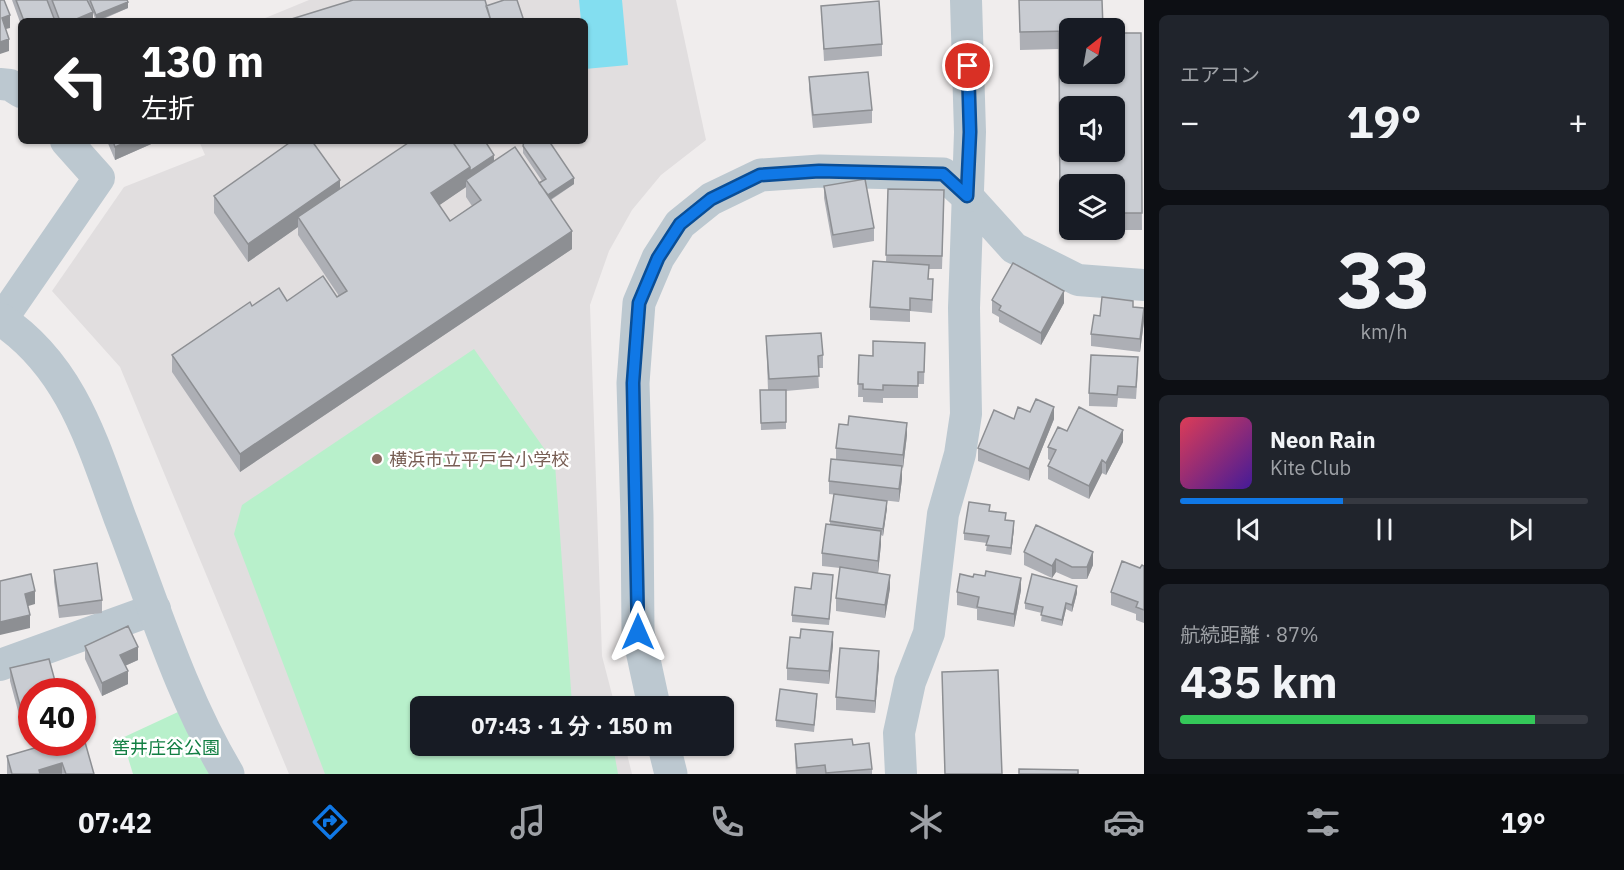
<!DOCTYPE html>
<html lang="ja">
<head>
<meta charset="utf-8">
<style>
  :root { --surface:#171b24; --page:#20242c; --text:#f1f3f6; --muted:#9ea1a6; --line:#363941; --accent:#1078e6 }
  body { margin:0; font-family:"IBM Plex Sans","Noto Sans JP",sans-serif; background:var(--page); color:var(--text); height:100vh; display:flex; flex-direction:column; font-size:22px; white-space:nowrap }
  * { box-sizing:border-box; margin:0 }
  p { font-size:20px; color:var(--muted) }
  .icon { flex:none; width:33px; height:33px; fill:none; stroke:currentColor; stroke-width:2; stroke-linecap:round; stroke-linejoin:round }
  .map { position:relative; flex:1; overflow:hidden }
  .drawer { display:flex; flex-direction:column; gap:15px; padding:15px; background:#0d0f14; width:480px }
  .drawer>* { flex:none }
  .top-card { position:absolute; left:18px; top:18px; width:570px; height:126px; border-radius:9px; box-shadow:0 2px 4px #0004; background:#202124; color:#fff; overflow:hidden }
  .needle { width:39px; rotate:31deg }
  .fabs { position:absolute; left:1059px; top:18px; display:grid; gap:12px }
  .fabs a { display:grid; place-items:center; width:66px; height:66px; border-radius:9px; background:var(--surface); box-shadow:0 2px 4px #0004; font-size:30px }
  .speed { position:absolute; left:18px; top:678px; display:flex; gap:12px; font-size:30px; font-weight:700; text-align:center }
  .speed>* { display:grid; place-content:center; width:78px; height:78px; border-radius:50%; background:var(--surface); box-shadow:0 2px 4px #0004; line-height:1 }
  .speed .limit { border:9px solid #d22; background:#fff; color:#111 }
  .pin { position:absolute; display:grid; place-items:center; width:51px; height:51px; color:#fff; margin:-26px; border:3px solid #fff; border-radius:50%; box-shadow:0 2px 6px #0007 }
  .me { position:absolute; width:66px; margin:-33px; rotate:0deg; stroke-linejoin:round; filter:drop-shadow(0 0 4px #0008) }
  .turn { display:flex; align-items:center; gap:21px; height:126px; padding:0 24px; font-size:27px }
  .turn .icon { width:78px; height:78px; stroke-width:2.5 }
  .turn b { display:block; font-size:42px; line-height:51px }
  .big { font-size:45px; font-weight:700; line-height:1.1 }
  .drawer .widget { flex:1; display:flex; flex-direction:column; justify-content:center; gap:9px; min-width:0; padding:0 21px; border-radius:9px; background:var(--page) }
  .drawer .dial { align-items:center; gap:0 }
  .dial b { font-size:78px; line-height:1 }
  .song { display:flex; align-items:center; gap:18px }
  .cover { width:72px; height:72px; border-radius:9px; background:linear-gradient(135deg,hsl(350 70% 55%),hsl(260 70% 35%)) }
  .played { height:6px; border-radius:3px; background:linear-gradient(90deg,var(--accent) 40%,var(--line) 40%) }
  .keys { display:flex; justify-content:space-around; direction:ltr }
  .heat { display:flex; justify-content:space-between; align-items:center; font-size:33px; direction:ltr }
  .charge { height:9px; border-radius:4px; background:linear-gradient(90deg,#34c759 87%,var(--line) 0) }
  .trip { position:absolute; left:410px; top:696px; width:324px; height:60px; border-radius:9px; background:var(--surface); box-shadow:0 2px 4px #0004; font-weight:700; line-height:60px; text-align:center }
  .tab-bar { display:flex; height:96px; justify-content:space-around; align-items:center; background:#090b0e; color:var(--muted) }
  .tab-bar .icon { width:42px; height:42px }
  .tab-bar .selected { color:var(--accent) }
  .tab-bar b { font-size:27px; color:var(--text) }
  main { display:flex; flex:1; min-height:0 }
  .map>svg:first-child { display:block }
  .education { fill:#e1dedf }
  .park { fill:#b8f0cb }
  .water { fill:#83def0 }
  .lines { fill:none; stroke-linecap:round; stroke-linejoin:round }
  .minor { stroke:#bcc8d0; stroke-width:32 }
  .tertiary { stroke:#bcc8d0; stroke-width:33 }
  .wall { fill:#adafb5; fill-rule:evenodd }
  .shaded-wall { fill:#8d8f93 }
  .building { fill:#c9ccd2; stroke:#8d8f93; stroke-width:1.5; fill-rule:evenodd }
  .route-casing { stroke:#0a4e96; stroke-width:15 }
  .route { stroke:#1078e6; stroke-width:10 }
  .education-dot { fill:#8d6e63; stroke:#fff; stroke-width:2 }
  .labels { text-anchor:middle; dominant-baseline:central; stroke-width:5; stroke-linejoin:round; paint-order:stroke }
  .education-label { font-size:18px; fill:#785e54; stroke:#fff; text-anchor:start }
  .park-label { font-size:18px; fill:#127f43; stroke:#fff }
</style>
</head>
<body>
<main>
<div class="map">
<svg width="1144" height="774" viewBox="0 0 1144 774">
  <rect width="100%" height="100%" fill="#f0eded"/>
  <path class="education" d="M309 0H676L706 140 661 175 632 210 609 251 590 305 602 656 615 706H420V746H625L632 774H289L120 367 52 291 124 187 205 155 199 141H585V21H258Z"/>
  <path class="park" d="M474 349 555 464 572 704 576 706H420V746H613L618 774H325L234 534 242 505Z
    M178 712 212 774H133L122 738Z"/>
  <path class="water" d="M579 0H622L628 65 585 69V21H581Z"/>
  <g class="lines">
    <path class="minor" d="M0 84 10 85 21 92
      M967 196 1014 248 1078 280 1144 285
      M2 319 99 178 66 141
      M0 665 155 609
      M901 774 899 733 910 682 929 633 943 514 960 454 966 414 964 308 970 132 966 0"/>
    <path class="tertiary" d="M0 319C71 366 92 442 120 518 153 603 181 696 228 774
      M654 706 638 632 637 516 633 383 639 303 658 258 680 224 711 199 761 175 820 171 943 174 967 196
      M664 746 671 774"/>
  </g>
  <path class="wall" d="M12 0H127L128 8 99 21H96L93 13V21H21V25Z
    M1019 0 1070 28V74L1141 33 1142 230H1060L1059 49 1020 50ZM1070 184H1114V230H1070Z
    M821 6 882 44V56L824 61Z
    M809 77 872 110V123L813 128 809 90Z
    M107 141H158L115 160Z
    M523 146 574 184 551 200 572 249 240 472 172 372V355L252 306 287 301 337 297 339 296 298 235V227L248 262 214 213V196L340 189 494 161 539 183 542 181 523 153ZM466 187V197L472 206 450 221 439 205Z
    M824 186 874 228V241L833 248 824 198Z
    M888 189 944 203 942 269H929L928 279 933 292 932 313 910 311V322L870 320V307L886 262Z
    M992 300 1064 303 1041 345 999 322V317L992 313Z
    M1133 307 1144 321 1140 352 1091 346V334L1100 316Z
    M766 336 823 355V368H818L819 388 786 391V429L761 430 760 390H768Z
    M925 343 924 384H918V398H883V403L863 402V397H858L859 355 873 356Z
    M1138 370 1136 399 1118 398 1117 407 1089 406V393Z
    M1030 412 1054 419 1029 481 978 461V448L1014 419Z
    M1067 431 1123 442 1106 475 1102 473 1089 499 1048 479V466L1051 461 1048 459V447Z
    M907 435 903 468 902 467V479L899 502 829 494V481L836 459V448Z
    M887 508 883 536 881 535V544L878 573 890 588 885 618 836 611V598L840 568 822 566V553L830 525V521Z
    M990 511 1005 520 1014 528 1011 555 986 551 987 543 964 540V533Z
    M1024 552 1093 565 1087 579H1072L1056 572 1052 578 1024 565Z
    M1144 566V623L1136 620V614L1111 605V592Z
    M54 570 102 600V613L59 618 54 582Z
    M833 582 829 625 792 622V615L811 589Z
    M1021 590 1014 627 977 620V609L957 605V592Z
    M1077 593 1072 612 1066 609 1062 626 1041 621 1042 613 1025 609V603Z
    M833 645 829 684 787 680V668Z
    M85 646 138 660 125 666 128 684 102 696 85 659Z
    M49 659 21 722 10 681V668Z
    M879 664 875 713 836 710V697Z
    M942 672 1002 774H945Z
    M817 700 814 732 776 727V720Z
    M55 742 94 774H7V756Z
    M795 744 853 745 872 769V774H796L795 757Z"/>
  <path class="shaded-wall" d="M128 2V8L96 21V15Z
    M93 12V21H74V20Z
    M10 15V28L2 30V18Z
    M9 39V51L0 54V42Z
    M129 141H158L115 160V147Z
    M494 155V162L466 180V187L431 211V193L470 167Z
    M574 178V184L542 205V198Z
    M340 180V198L298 217V227L248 262V244Z
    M572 231V249L240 472V454Z
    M1064 291V303L1041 345V333Z
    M1144 308V321L1140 352V339Z
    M1054 407V419L1029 481V469Z
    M907 423V435L903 468V455Z
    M1123 430V442L1106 475V463Z
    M1102 460V473L1089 499V486Z
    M902 466V479L899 502V489Z
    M887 501V508L883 536V529Z
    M1014 521V528L1011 555V548Z
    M881 531V544L878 573V561Z
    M1093 552V565L1087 579V567Z
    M1056 559V572L1052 578V566Z
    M890 575V588L885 618V605Z
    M1021 578V590L1014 627V614Z
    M1077 586V593L1072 612V605Z
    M35 591V604L25 607V594Z
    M1066 603V609L1062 626V620Z
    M30 615V628L0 635V622Z
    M833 632V645L829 684V671Z
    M138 647V660L120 668V655Z
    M879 651V664L875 713V701Z
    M128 671V684L102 696V683Z
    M32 706V719L21 722V709Z
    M62 763V774H39V770Z"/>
  <path class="building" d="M0 0H4L10 15 2 18 9 39 0 42Z
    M16 0H47L55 21H24Z
    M52 0H87L93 12 74 20 75 21H60Z
    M90 0H127L128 2 96 15Z
    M353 0H485L491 21H285Z
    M504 0H517L524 21H491L486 6Z
    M1019 0H1102L1103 28H1070V31L1020 32Z
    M879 1 882 44 824 49 821 6Z
    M1059 33H1070V74H1114V33H1141L1142 213H1114V184H1070V213H1060ZM1070 106H1114V152H1070Z
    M868 72 872 110 813 115 809 77Z
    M113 141H129L115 147Z
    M292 141H312L340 180 248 244 214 196Z
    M411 141H452L470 167 431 193 450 221 481 200 466 180 515 147 572 231 240 454 172 355 250 302 252 306 279 288 287 301 323 276 337 297 347 291 298 217Z
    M452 141H485L494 155 470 171V167Z
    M524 141H549L574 178 548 195 539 183 546 179 523 146Z
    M865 179 874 228 833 235 824 186Z
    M888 189 944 190 942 256 886 255Z
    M873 261 929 265 928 279H933L932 300 910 298V310L870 307Z
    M1013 263 1064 291 1041 333 999 310 1001 306 992 300Z
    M1102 297 1133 301V307L1144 308 1140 339 1091 334 1094 315 1100 316Z
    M821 333 823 355 818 356 819 376 769 379 766 336Z
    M873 341 925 343 924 372H918V386L883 385V390L863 389V384H858L859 355 873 356Z
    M1091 355 1138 357 1136 387 1118 386 1117 395 1089 393Z
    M760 390H786V422L761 423Z
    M1036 399 1054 407 1029 469 978 448 994 410 1014 419 1018 407 1030 412Z
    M1079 407 1123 430 1106 463 1102 460 1089 486 1048 466 1056 450 1048 447 1058 427 1067 431Z
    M849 416 907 423 903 455 836 448 839 424 848 425Z
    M831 459 902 466 899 489 829 481Z
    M834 494 887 501 883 529 830 521Z
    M969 502 990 505 989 511 1006 513 1005 520 1014 521 1011 548 986 545 989 536 964 533Z
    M826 524 881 531 878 561 822 553Z
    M1036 525 1093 552 1087 567H1072L1056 559 1052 566 1024 552Z
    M1122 561 1140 568 1142 565 1144 566V610L1136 607 1138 602 1111 592Z
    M97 563 102 600 59 606 54 570Z
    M840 567 890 575 885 605 836 598Z
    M986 571 1021 578 1014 614 977 607 979 597 957 592 960 574 973 577 974 574 985 576Z
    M813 573 833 575 829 619 792 615 795 587 811 589Z
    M31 574 35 591 25 594 30 615 0 622V581Z
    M1032 574 1077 586 1072 605 1066 603 1062 620 1041 615 1043 607 1025 603Z
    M128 626 138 647 120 655 128 671 102 683 85 646Z
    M801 629 833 632 829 671 787 668 790 637 800 638Z
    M840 648 879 651 875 701 836 697Z
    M49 659 58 692H32V706L21 709 10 668Z
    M998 670 1002 774H945L942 672Z
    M780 689 817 694 814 725 776 720Z
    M83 735 94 774H66L62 763 39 770 40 774H12L7 756 55 742H82Z
    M852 739 853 745 869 743 872 769 826 773 825 765 797 768 795 744Z
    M1019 769 1078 770V774H1019Z"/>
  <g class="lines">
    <defs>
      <path id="route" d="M638 632 633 383 639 303 658 258 680 224 711 199 760 175 819 171 943 174 967 196 970 132 968 66"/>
    </defs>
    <use href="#route" class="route-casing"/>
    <use href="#route" class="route"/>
  </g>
  <circle class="education-dot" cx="377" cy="459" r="6"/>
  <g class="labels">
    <g class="education-label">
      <text x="389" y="459">横浜市立平戸台小学校</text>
    </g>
    <g class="park-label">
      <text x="166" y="747">筈井庄谷公園</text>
    </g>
  </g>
</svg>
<div class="fabs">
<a><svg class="needle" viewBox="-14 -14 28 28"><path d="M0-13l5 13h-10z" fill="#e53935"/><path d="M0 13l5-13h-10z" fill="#9ea1a6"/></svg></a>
<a><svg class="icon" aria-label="sound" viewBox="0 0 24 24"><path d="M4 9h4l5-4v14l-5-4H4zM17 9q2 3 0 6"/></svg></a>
<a><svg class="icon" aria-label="layers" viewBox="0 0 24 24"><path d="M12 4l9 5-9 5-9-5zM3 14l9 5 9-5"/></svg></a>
</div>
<div class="speed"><div class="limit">40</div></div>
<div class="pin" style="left:968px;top:66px;background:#d93025"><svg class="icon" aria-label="arrive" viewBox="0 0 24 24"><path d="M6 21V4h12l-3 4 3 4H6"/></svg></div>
<svg class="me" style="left:638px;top:632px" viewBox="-20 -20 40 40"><path d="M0-17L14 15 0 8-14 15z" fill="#1078e6" stroke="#fff" stroke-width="4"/></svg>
<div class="trip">07:43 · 1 分 · 150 m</div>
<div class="top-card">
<div class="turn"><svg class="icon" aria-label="left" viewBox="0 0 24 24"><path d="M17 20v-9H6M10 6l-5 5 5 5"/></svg><div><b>130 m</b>左折</div></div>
</div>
</div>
<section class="drawer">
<div class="widget"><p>エアコン</p>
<div class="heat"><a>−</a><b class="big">19°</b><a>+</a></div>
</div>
<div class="widget dial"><b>33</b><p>km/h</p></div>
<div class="widget">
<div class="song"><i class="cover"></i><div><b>Neon Rain</b><p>Kite Club</p></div></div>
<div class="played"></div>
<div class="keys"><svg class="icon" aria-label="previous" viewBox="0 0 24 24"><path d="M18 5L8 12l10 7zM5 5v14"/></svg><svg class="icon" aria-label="pause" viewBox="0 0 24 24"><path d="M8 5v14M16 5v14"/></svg><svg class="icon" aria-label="next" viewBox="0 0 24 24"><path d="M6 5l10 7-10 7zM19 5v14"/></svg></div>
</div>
<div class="widget"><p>航続距離 · 87%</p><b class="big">435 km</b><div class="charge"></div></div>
</section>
</main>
<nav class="tab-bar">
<b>07:42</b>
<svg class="icon selected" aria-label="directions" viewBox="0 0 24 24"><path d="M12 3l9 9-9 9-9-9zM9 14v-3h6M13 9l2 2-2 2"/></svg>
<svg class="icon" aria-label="music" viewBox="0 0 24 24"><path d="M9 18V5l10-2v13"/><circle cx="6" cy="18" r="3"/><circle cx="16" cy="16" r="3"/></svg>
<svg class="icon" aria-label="phone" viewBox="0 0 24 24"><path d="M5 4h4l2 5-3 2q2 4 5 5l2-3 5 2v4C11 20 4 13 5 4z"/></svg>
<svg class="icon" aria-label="climate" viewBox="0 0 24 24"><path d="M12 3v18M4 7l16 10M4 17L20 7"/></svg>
<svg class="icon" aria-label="car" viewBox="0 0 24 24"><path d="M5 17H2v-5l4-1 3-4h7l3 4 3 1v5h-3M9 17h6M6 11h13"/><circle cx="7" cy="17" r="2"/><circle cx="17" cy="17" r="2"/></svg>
<svg class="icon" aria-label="filters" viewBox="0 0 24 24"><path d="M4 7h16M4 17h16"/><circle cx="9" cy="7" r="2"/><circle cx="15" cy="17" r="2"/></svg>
<b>19°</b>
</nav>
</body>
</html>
